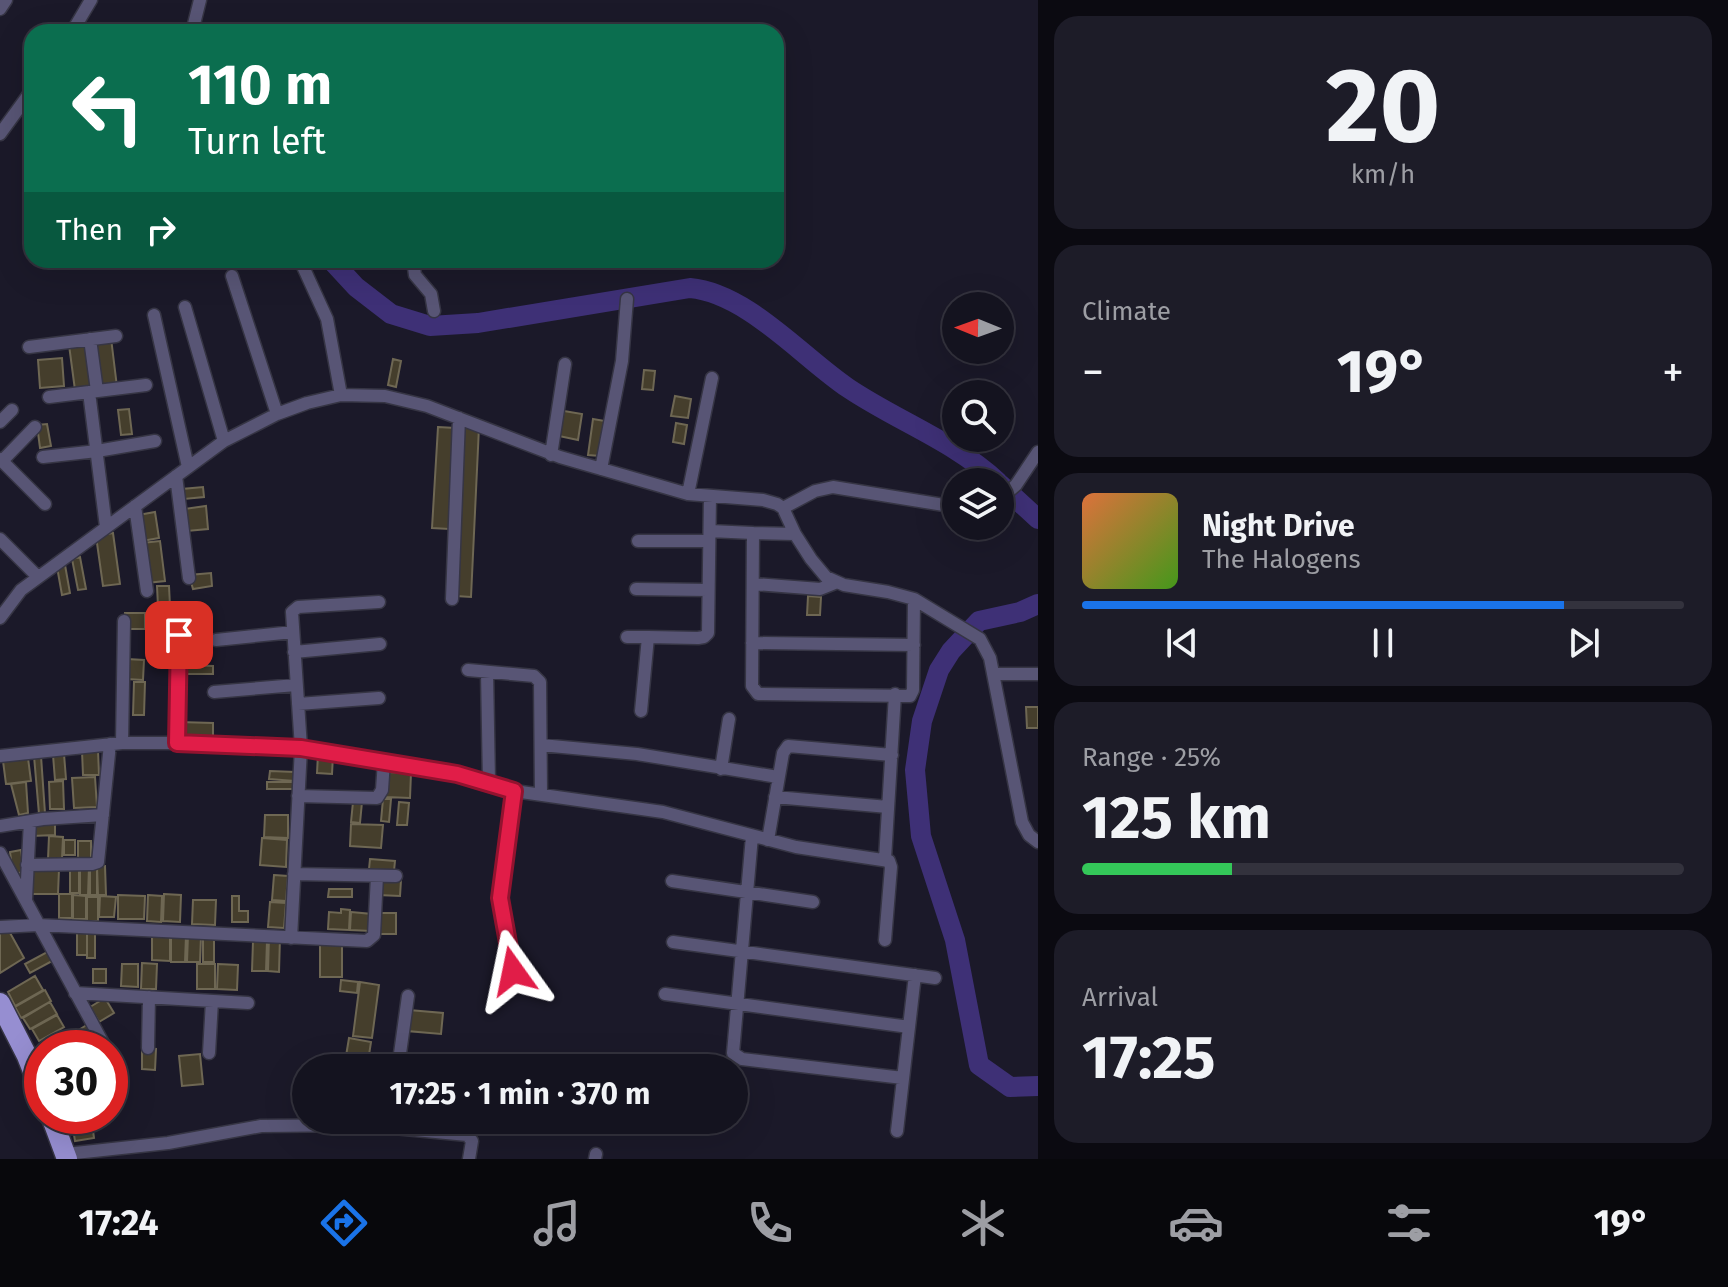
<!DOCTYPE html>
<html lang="en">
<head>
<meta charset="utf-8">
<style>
  :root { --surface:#14131f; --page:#1d1c28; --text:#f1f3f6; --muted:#9d9ea4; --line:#33323d; --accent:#1a73e8 }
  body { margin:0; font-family:"Fira Sans",sans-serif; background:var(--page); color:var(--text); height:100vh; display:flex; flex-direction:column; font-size:30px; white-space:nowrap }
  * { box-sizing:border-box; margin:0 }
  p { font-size:26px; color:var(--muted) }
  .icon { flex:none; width:44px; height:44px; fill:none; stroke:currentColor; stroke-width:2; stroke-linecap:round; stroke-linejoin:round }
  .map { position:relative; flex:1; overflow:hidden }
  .panel { display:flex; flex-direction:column; gap:16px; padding:16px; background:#0b0a11; width:690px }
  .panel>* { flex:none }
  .banner { position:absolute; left:24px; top:24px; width:760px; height:244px; border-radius:24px; box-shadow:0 8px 32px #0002,0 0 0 2px var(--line); background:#0b6e4f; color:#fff; overflow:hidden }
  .needle { width:52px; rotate:271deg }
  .tools { position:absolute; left:942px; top:292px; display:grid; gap:16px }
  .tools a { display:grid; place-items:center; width:72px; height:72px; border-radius:50%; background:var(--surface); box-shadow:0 8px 32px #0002,0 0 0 2px var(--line); font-size:40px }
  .speed { position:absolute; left:24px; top:1030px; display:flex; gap:16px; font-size:40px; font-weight:700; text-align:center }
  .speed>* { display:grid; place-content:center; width:104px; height:104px; border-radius:50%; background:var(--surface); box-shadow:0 8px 32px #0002,0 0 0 2px var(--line); line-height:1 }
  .speed .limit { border:12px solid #d22; background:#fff; color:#111 }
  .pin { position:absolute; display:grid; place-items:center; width:68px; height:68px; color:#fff; margin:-34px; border-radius:16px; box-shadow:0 4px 12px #0006 }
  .me { position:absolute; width:88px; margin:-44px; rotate:348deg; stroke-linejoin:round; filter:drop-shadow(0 0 6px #0008) }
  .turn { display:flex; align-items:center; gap:28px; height:168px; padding:0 32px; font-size:36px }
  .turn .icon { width:104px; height:104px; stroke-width:2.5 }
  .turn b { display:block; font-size:56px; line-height:68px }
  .then { display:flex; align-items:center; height:76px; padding:0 32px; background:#0003; gap:16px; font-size:30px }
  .big { font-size:60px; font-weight:700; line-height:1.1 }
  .panel .tile { flex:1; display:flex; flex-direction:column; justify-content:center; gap:12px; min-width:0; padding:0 28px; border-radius:24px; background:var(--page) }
  .panel .dial { align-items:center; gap:0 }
  .dial b { font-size:104px; line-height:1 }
  .song { display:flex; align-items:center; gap:24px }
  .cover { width:96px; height:96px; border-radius:12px; background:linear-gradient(135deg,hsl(20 70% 55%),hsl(100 70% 35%)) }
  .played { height:8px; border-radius:4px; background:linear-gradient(90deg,var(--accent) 80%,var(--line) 80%) }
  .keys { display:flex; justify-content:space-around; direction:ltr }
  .heat { display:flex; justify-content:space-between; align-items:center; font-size:44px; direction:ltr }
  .charge { height:12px; border-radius:6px; background:linear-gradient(90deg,#34c759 25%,var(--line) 0) }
  .trip { position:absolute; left:292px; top:1054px; width:456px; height:80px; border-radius:40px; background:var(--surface); box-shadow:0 8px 32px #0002,0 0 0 2px var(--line); font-weight:700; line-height:80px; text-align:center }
  .tab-bar { display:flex; height:128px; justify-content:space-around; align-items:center; background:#08080c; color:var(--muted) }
  .tab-bar .icon { width:56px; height:56px }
  .tab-bar .current { color:var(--accent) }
  .tab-bar b { font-size:36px; color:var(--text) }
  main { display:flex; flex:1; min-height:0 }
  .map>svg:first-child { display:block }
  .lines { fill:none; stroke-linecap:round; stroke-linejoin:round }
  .river { stroke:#3e3076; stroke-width:20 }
  .building { fill:#453e2c; stroke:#6e6753; stroke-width:2 }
  .street-casing { stroke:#363544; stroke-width:15 }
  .primary-casing { stroke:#363544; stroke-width:23 }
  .street { stroke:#585575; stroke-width:12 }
  .primary { stroke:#968ed1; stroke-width:20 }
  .route-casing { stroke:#92132f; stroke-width:20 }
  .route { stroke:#e11d48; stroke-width:14 }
</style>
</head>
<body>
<main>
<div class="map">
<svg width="1038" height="1159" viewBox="0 0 1038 1159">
  <rect width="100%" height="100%" fill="#1b1929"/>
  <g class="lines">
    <path class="river" d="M331 260 356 287 391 314 430 326 478 323 690 288C747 293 802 357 848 388 897 421 954 441 998 482
      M1000 484 1038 519
      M1038 604 1020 612 979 621 951 651 939 670 922 721 915 770 921 836 955 940 979 1065 1010 1087 1038 1086"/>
  </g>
  <path class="building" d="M111 338 117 387 101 389 95 340Z
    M88 342 94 387 75 390 69 345Z
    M62 358 64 386 40 388 38 360Z
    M393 359 401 361 396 387 388 385Z
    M644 370 655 371 653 390 642 389Z
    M675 396 691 399 688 418 671 416Z
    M129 409 132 434 121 435 118 410Z
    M564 411 582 414 578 440 559 436Z
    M593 419 605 421 600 456 588 455Z
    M676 423 687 425 684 444 673 442Z
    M47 424 51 446 40 448 37 425Z
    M463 426 479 427 471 597 456 596Z
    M438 427 455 428 449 529 432 528Z
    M203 487 204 497 184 499 182 489Z
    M206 506 208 529 187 531 184 509Z
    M155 512 159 538 142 541 138 515Z
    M113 533 120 584 103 586 96 536Z
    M160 541 165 581 147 583 142 543Z
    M80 557 86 589 78 590 72 559Z
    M65 565 70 593 62 595 57 567Z
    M211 573 212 586 193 589 189 575Z
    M157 586H169L170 606H158Z
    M808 596 821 597 820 615H807Z
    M125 613H145V629H125Z
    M127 659 144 660 143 680 126 679Z
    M183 665 213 666V674H183Z
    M134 682H145L144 715H133Z
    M1026 707H1038V728H1027Z
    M179 722 213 723V736H179Z
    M98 750 99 775H83L82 751Z
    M64 754 66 779 55 780 53 755Z
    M318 754 333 755 332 774 317 773Z
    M34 756H41L45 813 39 814Z
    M28 758 31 781 6 784 3 761Z
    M270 771 295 772V781L269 779Z
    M387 772 411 773 410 798 386 797Z
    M95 777 97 807 74 808 72 778Z
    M63 781 64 809H50L49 782Z
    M26 782 28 813 19 815 11 784Z
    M267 782H293V789H267Z
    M383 799H391L389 822 381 821Z
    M353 802H362L360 823 351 822Z
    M399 802 409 803 407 825H397Z
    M265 815H288V838L264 837Z
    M32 823H55V835L32 836Z
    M351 824 383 825 381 848 350 846Z
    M49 836 63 837 62 859H48Z
    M262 838 287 840 286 867 260 865Z
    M64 840H75V855H64Z
    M78 841H91V862L78 861Z
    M21 850 24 872 13 874 10 852Z
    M370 859 395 861 394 871 369 869Z
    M97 866H105L106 895H98Z
    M80 867H89L88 895H80Z
    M70 868H79V893H70Z
    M90 868H97V895H90Z
    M31 869H59L58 894H31Z
    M274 875 288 876 286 901 272 900Z
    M379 878 401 880 400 896 378 895Z
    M329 889H352V897H328Z
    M59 894H72V918H59Z
    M164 894 181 895 180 922 163 921Z
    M73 895 86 896V919H73Z
    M118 895 145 896 144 919H118Z
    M148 895 162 896 161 922 147 921Z
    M100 896 116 897 114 917H99Z
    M232 896H239V911H248V922H232Z
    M87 897H98V921H87Z
    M193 900H216L215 925 192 924Z
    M270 902 286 903 284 928 268 927Z
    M341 909 350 910 349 930 328 929 329 912 341 913Z
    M351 912 372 914 371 931 350 930Z
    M377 913H396V934H377Z
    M77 929H87V955H77Z
    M87 930H95V958H87Z
    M0 931H9L24 958 0 973Z
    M152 934H170V961L152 960Z
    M171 934 186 935 185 962H171Z
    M188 935 201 936 200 962H187Z
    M203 936H214V962H203Z
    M269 937H280L279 972 268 971Z
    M320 940H342V977H320Z
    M253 941H267L266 971H252Z
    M49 951 54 960 30 973 25 964Z
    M142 963 157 964 156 989H141Z
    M122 964H138V987L121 986Z
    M197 964H215V989H197Z
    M218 964 238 965 237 990 217 989Z
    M93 969H106V983H93Z
    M35 976 43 990 15 1006 8 992Z
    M341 980 358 982 357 993 340 991Z
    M360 982 379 985 372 1038 353 1036Z
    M45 990 51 1001 21 1018 15 1007Z
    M105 998 114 1013 99 1022 90 1007Z
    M50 1002 57 1014 30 1029 23 1018Z
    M409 1010 443 1013 441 1034 407 1031Z
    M57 1015 64 1027 39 1041 32 1029Z
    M90 1023 99 1037 85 1045 81 1038 77 1041 72 1034Z
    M349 1038 371 1042 367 1068H344Z
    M142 1048 156 1049 155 1070 142 1069Z
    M200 1054 203 1084 182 1086 179 1056Z
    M71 1116H91L94 1138 75 1141Z"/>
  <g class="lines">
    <defs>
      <path id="street" d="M0 9 6 0
        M72 32 91 0
        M192 32 200 0
        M0 134 32 90
        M300 260 327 319 341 395
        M413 260 415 275 431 294 434 311
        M232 276 277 414
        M185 307 224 441
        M154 315 188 467
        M90 339 97 391
        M29 347 116 336
        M89 392 106 527
        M49 397 146 385
        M0 422 12 410
        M551 455 565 364
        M43 457 97 451 155 441
        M0 459 45 504
        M2 461 35 427
        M601 469 622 361 627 299
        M176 476 189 578
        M688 494 712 378
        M1000 499 1016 485 1038 452
        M135 506 147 591
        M783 508 815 491 833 487 956 507
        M710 531 753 533
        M795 534 753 533 752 686 758 694 910 696 913 690 914 599
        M0 539 38 577
        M638 541H709
        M754 584 820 589 835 583
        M636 589 708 590
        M452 599 459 418
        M0 618 21 590 224 441 277 414 307 403 341 395 385 396 427 406 560 457 688 494 763 500 777 504 783 508 795 534 811 559 826 577 844 585 888 592 914 599 980 639 990 658 1022 822 1029 835 1038 842
        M627 637H648L641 711
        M648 637 698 638 704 637 708 633 710 496
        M216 640 293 632
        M752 643 914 645
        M294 652 380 644
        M468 670 534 676 540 682 541 795
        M487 672 489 782
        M993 674H1038
        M214 692 296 685
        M298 704 379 698
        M122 743 124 621
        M177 743 179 635
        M541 745 637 754 778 777
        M0 756 122 743H223L301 748 457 774 514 791 663 812 796 847 889 861 891 867 885 940
        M721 769 729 719
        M298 796 377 798 382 790 384 761
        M775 797 888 807
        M0 826 43 819 103 815
        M752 836 733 1053 742 1059 903 1078
        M768 840 783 753 788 746 892 755
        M0 853 104 1045
        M885 859 895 694
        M27 865 92 864 98 862 110 744
        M294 874 396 876
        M672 881 813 902
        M26 899 30 821
        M0 927 38 925 367 941 374 935 377 876
        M291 938 301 748 292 612 298 607 379 602
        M673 942 935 978
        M513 971 500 898 514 791
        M75 993 248 1003
        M665 994 909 1027
        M148 1048 149 997
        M209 1053 212 1001
        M398 1068 408 996
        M897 1131 915 975
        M66 1154 168 1143 261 1126 363 1125 467 1135 472 1141 469 1159
        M595 1159 596 1154"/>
      <path id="primary" d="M0 1003 27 1056 42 1094
        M51 1116 67 1159"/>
    </defs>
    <use href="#street" class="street-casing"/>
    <use href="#primary" class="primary-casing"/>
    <use href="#street" class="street"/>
    <use href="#primary" class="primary"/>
  </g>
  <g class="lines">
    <defs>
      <path id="route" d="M179 635 177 743 301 748 457 774 514 791 500 898 513 971"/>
    </defs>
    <use href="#route" class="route-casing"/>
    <use href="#route" class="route"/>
  </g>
</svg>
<div class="tools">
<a><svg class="needle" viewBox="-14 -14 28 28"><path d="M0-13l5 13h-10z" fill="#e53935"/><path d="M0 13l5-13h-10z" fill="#9d9ea4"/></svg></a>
<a><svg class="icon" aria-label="search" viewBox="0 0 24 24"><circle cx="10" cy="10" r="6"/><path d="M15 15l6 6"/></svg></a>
<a><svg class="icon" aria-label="layers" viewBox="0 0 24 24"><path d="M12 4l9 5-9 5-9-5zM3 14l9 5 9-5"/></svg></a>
</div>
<div class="speed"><div class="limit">30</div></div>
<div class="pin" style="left:179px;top:635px;background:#d93025"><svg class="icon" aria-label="arrive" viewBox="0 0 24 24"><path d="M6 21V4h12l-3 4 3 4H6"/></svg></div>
<svg class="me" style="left:513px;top:971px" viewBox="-20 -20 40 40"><path d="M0-17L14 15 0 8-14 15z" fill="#e11d48" stroke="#fff" stroke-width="4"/></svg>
<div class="trip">17:25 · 1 min · 370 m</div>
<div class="banner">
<div class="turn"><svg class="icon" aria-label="left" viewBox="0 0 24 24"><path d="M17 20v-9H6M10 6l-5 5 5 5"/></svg><div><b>110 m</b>Turn left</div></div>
<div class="then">Then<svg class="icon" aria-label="right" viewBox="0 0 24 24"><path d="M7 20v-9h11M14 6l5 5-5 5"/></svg></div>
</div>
</div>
<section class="panel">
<div class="tile dial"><b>20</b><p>km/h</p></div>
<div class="tile"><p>Climate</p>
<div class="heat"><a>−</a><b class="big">19°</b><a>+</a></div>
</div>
<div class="tile">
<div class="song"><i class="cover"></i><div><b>Night Drive</b><p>The Halogens</p></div></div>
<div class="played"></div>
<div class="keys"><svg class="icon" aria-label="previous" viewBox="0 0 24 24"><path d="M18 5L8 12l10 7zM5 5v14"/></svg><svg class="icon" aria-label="pause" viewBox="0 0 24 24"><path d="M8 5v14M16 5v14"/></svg><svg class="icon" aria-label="next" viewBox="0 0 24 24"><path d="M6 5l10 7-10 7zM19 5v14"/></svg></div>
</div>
<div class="tile"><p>Range · 25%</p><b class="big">125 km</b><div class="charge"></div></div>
<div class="tile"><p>Arrival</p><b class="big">17:25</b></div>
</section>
</main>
<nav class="tab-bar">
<b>17:24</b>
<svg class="icon current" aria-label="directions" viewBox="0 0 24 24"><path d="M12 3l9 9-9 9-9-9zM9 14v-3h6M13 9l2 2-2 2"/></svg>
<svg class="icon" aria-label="music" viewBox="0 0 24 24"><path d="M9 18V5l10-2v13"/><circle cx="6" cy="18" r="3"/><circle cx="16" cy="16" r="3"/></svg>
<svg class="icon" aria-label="phone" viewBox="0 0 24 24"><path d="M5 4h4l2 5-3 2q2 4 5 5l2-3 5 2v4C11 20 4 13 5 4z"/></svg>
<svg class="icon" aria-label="climate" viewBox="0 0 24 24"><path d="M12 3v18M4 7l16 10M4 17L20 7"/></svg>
<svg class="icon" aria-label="car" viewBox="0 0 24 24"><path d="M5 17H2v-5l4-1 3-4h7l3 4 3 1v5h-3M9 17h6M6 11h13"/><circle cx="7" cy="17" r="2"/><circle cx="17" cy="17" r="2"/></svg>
<svg class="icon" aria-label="filters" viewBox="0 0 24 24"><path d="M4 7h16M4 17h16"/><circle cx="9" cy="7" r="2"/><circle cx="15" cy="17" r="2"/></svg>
<b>19°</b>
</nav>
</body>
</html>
